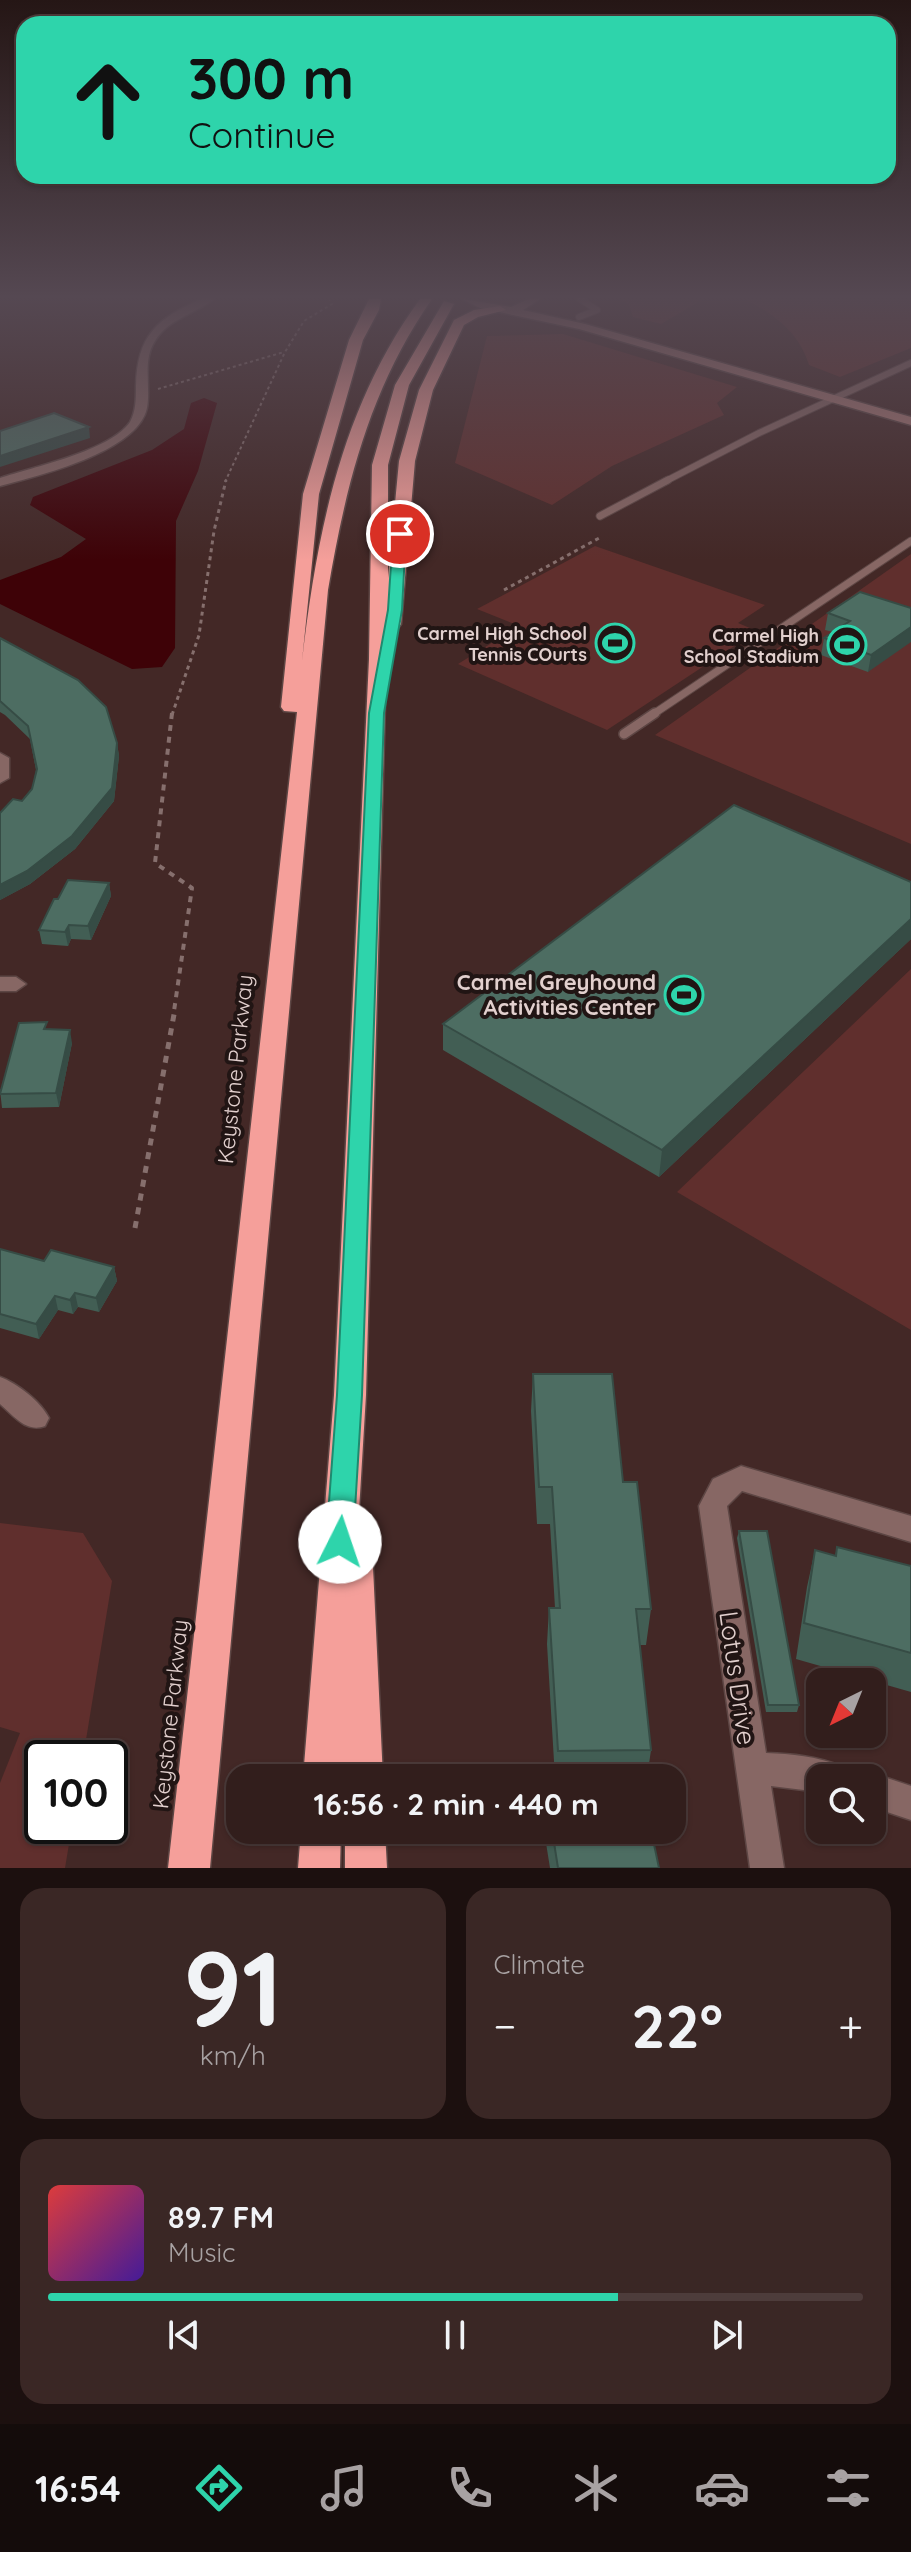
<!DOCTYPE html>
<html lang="en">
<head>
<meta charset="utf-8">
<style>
  :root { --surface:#321e1c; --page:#3a2725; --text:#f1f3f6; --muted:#a8a2a3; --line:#4d3c3b; --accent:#2ed4ab }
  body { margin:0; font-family:Quicksand,sans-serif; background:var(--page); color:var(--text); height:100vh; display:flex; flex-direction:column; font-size:30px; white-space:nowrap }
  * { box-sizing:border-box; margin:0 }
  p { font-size:26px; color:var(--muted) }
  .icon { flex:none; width:44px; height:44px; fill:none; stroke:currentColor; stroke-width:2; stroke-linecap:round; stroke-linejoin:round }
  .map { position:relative; height:1868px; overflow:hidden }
  .details { display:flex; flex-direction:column; gap:20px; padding:20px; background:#1c100f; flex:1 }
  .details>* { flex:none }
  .hud { position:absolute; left:16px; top:16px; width:880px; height:168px; border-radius:24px; box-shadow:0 2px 6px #0004,0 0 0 2px var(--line); background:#2ed4ab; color:#111; overflow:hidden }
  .needle { width:52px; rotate:223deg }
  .controls { position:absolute; left:806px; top:1668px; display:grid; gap:16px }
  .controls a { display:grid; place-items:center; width:80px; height:80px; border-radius:16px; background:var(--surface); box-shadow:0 2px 6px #0004,0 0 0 2px var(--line); font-size:40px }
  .speed { position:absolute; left:24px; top:1740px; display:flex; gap:16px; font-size:40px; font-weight:700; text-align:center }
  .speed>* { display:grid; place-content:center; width:104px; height:104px; border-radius:50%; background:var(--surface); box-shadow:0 2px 6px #0004,0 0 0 2px var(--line); line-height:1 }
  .speed .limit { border:4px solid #111; border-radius:12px; background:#fff; color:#111 }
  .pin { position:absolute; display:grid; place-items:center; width:68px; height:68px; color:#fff; margin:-34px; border:4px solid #fff; border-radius:50%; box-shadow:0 2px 8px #0007 }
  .me { position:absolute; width:88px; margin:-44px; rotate:4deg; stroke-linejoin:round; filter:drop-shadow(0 0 6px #0008) }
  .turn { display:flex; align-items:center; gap:28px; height:168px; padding:0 40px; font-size:36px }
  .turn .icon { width:104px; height:104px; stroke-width:2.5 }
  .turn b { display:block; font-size:56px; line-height:68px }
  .big { font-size:60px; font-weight:800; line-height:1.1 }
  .details .card { flex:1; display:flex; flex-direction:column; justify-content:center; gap:12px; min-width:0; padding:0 28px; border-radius:24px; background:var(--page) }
  .details .dial { align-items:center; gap:0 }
  .dial b { font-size:104px; line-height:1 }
  .song { display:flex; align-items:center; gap:24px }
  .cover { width:96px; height:96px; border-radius:12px; background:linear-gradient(135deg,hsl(0 70% 55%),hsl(260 70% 35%)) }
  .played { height:8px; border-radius:4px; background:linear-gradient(90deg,var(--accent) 70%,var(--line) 70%) }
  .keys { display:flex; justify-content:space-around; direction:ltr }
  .heat { display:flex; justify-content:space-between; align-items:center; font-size:44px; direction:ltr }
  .details .tiles { flex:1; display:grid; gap:20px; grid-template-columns:1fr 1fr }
  .card:last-child { grid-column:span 2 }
  .trip { position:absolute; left:226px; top:1764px; width:460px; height:80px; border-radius:24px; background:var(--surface); box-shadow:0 2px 6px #0004,0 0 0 2px var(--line); font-weight:800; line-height:80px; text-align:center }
  .menu { display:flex; height:128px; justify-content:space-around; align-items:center; background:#140c0b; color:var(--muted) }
  .menu .icon { width:56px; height:56px }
  .menu .active { color:var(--accent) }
  .menu b { font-size:36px; color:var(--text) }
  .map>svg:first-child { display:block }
  .green { fill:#602f2d }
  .water { fill:#3e0207 }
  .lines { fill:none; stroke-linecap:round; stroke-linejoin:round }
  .lane-far2-casing { stroke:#5d4644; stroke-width:8 }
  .lane-far1-casing { stroke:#5d4644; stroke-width:9 }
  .lane-casing { stroke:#5d4644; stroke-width:12 }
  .street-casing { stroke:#5d4644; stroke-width:3 }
  .secondary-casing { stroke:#5d4644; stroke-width:3 }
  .highway-casing { stroke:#5d4644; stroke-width:3 }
  .path-far3 { stroke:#866f6d; stroke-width:2; stroke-dasharray:3 3; stroke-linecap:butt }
  .path-far2 { stroke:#866f6d; stroke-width:3; stroke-dasharray:4 4; stroke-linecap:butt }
  .path-far1 { stroke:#866f6d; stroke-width:4; stroke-dasharray:6 6; stroke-linecap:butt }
  .path { stroke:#866f6d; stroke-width:5; stroke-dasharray:7 7; stroke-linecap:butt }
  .lane-far2 { stroke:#876764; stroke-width:6 }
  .lane-far1 { stroke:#876764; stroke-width:7 }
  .lane { stroke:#876764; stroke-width:9 }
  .street { fill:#876764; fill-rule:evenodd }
  .secondary { fill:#a87874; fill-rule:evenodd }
  .highway { fill:#f59f9a; fill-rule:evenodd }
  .wall { fill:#425e54 }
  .shaded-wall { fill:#364c45 }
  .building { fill:#4d6d62; stroke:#364c45; stroke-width:2 }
  .route { fill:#2ed4ab; stroke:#1e8a6f; stroke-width:2 }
  .labels { text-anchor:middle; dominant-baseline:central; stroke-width:8; stroke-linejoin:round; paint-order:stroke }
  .far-poi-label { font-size:18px; font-weight:bold; fill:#e2d0ce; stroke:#211514; text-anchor:end }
  .poi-label { font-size:22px; font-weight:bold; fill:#e2d0ce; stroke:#211514; text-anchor:end }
  .street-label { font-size:22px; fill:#e2d0ce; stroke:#211514 }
  .near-street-label { font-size:26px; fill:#e2d0ce; stroke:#211514 }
</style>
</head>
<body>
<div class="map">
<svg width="911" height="1868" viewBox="0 0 911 1868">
  <rect width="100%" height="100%" fill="#432826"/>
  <path class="green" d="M617 299H704L661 324 633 317 628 303Z
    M744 299H911V348L840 377 809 365C799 332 774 314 744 299Z
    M563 334 737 387 717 403 724 415 612 466 552 505 455 463 487 336Z
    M595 546 765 605 738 623 757 631 607 730 458 664 519 626 477 609Z
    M911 554V844L655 735Z
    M911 969V1330L677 1192Z
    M0 1523 83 1533 112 1581 83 1758H42V1826H72L65 1868H0V1783L20 1733 0 1727Z"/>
  <path class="water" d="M204 398 217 403 198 471 176 521 175 648 162 667 132 669 0 604V580L61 557 86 539 30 505 33 497 152 450 184 429 191 403Z"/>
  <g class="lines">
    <defs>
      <path id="lane-far2" d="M579 317 597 310 580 299
        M664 482 759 433 911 363"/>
      <path id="lane-far1" d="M600 516 668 480
        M652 715 911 541"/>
      <path id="lane" d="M624 734 655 713"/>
      <path id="street" d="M201 299H214C195 314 168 319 155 341 142 361 151 386 147 408 138 452 38 476 0 486V478C33 467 110 451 130 422 136 411 136 398 136 386 137 335 157 319 201 299Z
        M0 753 9 758V778L0 783Z
        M0 977H16L26 984 16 991H0Z
        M0 1377C17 1383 41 1402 49 1418L45 1426C26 1433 14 1416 0 1404Z
        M741 1466 911 1516V1542L742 1491 727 1506 766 1753C792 1754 816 1756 841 1766L845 1778H820V1792L771 1786 784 1868H750L699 1506 713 1479Z
        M872 1773 911 1786V1820L872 1807V1778H861Z"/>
      <path id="secondary" d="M462 299 511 307 529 299H540L523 310 585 324 911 417V425L579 329 480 308Z"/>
      <path id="highway" d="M369 299H381L379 310 363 340 319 494 302 661C317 531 342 406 420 299H432C370 388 346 484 328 590L210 1868H168L297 712 284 711 281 707 303 494 349 340Z
        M444 301 454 304 409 385 388 465V578L399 461 419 390 454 320 474 310 500 306 506 310 478 317 464 325 433 390 415 461 401 624 398 628H387L366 1395 359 1511 366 1514 371 1525 383 1778H343V1773V1778H303L334 1395 369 659 372 465 395 385Z
        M301 1830H341L340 1868H298Z
        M345 1830H385L387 1868H345Z"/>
    </defs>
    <use href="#lane-far2" class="lane-far2-casing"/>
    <use href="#lane-far1" class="lane-far1-casing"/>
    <use href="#lane" class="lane-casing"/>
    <use href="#street" class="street-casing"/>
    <use href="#secondary" class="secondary-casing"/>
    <use href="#highway" class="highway-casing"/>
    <path class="path-far3" d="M158 389 284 352
      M225 482 285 352 304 321 332 304 329 299"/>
    <path class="path-far2" d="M504 590 601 537
      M172 715 199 635 214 531 226 480"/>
    <path class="path-far1" d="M172 713 155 863 192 888 174 1011"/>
    <path class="path" d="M135 1228 175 1009"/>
    <use href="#lane-far2" class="lane-far2"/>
    <use href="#lane-far1" class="lane-far1"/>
    <use href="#lane" class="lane"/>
    <use href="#street" class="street"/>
    <use href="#secondary" class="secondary"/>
    <use href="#highway" class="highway"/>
  </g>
  <path class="wall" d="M911 608 868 672 821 655 824 638 833 632 825 630 828 613Z
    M0 638 117 743 119 756 114 801 75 849 30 884 0 900V813L22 801 32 789 36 770 30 739 5 715 0 712Z
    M911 882V939L659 1177 443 1050V1024Z
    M109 883 111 896 91 940 71 939 68 946 42 944 39 930 58 899Z
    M48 1029 72 1043 59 1107 2 1108 0 1090Z
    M0 1249 44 1261 114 1267 117 1281 99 1312 78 1307 73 1314 58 1310 39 1339 0 1328Z
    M533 1374 623 1482 651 1609 646 1645H640L651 1750 647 1778H555L547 1644 549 1608H555L550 1524H537L531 1411Z
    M739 1531 799 1705 797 1712H766L737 1538Z
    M837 1547 911 1566V1692L796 1659 807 1587 815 1550 835 1556Z
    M547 1830H651L659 1868H550L546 1843Z"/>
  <path class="shaded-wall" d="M89 427 90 438 0 467V456Z
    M911 627V642L868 672 871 655Z
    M117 743 119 756 114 801 75 849 30 884 0 900V885Z
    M109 883 111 896 91 940 88 926Z
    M911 919V939L659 1177 662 1150Z
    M69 925 71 939 68 946 65 932Z
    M70 1030 72 1043 59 1107 56 1093Z
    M114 1267 117 1281 99 1312 96 1298Z
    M75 1293 78 1307 73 1314 70 1300Z
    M55 1296 58 1310 39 1339 36 1324Z"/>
  <path class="building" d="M54 413 89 427 0 456V431Z
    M860 592 911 608V627L871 655 824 638 850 621 828 613Z
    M0 638 78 680 106 707 117 743 112 788 72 836 27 871 0 885V813L13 799 22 801 32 789 37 769 28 726 0 701Z
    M734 805 911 882V919L662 1150 443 1024Z
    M68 880 109 883 88 926 69 925 65 932 39 930 54 899H58Z
    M47 1022 44 1029 70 1030 56 1093 0 1094 19 1023Z
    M0 1249 44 1261 51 1250 114 1267 96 1298 75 1293 70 1300 55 1296 36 1324 0 1314Z
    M533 1374H612L623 1482H637L651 1609H636L651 1750 558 1751 549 1608H560L552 1487H539Z
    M739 1531H767L799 1705H768Z
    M837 1547 911 1566V1653L804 1623 815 1550 836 1556Z
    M552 1830H651L659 1868H558Z"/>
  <linearGradient id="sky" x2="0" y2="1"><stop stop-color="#251615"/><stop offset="0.53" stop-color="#554852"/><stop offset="1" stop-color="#554852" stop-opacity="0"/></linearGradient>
  <rect width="911" height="560" fill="url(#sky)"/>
  <path class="route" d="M400 530 406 534 402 610 384 713 362 1395 353 1542 349 1551 340 1554 330 1551 326 1542 337 1395 369 713 388 610 393 534Z"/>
  <defs>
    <symbol id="stadium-ring" viewBox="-11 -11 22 22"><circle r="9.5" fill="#211514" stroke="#2ed4ab" stroke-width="1.5"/><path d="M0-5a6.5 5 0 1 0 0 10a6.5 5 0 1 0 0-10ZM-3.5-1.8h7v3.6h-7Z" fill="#2ed4ab"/></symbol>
  </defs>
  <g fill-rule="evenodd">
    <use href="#stadium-ring" x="593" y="621" width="44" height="44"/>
    <use href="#stadium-ring" x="825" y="623" width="44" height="44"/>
    <use href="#stadium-ring" x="662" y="973" width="44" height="44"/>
  </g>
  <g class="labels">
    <g class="far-poi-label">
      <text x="587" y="633">Carmel High School<tspan x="587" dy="21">Tennis COurts</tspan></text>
      <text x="819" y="635">Carmel High<tspan x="819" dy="21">School Stadium</tspan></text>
    </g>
    <g class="poi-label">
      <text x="656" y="982">Carmel Greyhound<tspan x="656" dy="25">Activities Center</tspan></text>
    </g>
    <g class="street-label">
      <text transform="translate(235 1069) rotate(-84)">Keystone Parkway</text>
      <text transform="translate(170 1714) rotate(-84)">Keystone Parkway</text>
    </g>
    <g class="near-street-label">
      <text transform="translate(738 1678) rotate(82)">Lotus Drive</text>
    </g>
  </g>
</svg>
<div class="controls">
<a><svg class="needle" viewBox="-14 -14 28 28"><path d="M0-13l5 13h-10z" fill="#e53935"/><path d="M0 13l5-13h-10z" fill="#a8a2a3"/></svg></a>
<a><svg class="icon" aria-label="search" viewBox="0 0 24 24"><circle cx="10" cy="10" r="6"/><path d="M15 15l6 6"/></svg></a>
</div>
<div class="speed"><div class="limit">100</div></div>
<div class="pin" style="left:400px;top:534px;background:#d93025"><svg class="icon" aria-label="arrive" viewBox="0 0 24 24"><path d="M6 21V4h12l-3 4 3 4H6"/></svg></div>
<svg class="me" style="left:340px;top:1542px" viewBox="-20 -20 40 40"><circle r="19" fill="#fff"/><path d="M0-13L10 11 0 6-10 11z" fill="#2ed4ab"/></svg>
<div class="trip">16:56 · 2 min · 440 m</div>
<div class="hud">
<div class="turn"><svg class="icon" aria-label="ahead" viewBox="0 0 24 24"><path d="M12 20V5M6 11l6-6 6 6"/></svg><div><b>300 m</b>Continue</div></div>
</div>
</div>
<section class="details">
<div class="tiles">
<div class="card dial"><b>91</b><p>km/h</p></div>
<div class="card"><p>Climate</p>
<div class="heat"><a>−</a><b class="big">22°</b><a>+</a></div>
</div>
<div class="card">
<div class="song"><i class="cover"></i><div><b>89.7 FM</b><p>Music</p></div></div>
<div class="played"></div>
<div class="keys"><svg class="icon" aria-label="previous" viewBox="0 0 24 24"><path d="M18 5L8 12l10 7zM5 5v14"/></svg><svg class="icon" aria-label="pause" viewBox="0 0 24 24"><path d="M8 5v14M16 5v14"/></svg><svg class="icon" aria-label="next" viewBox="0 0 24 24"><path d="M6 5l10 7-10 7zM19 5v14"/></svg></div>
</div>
</div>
</section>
<nav class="menu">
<b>16:54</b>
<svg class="icon active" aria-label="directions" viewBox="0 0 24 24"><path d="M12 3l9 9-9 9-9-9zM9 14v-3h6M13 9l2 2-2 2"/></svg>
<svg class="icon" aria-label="music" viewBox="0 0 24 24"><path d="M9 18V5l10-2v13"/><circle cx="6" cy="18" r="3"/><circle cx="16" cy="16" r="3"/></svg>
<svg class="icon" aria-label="phone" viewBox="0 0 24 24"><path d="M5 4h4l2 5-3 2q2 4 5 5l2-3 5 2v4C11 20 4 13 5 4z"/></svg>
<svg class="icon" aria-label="climate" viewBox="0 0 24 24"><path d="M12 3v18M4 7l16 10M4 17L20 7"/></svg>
<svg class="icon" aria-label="car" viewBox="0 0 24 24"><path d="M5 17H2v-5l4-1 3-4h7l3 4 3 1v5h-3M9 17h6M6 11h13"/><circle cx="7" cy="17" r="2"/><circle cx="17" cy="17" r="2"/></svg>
<svg class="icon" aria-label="filters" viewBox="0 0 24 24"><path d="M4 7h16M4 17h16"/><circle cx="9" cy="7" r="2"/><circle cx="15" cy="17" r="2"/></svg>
</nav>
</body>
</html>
